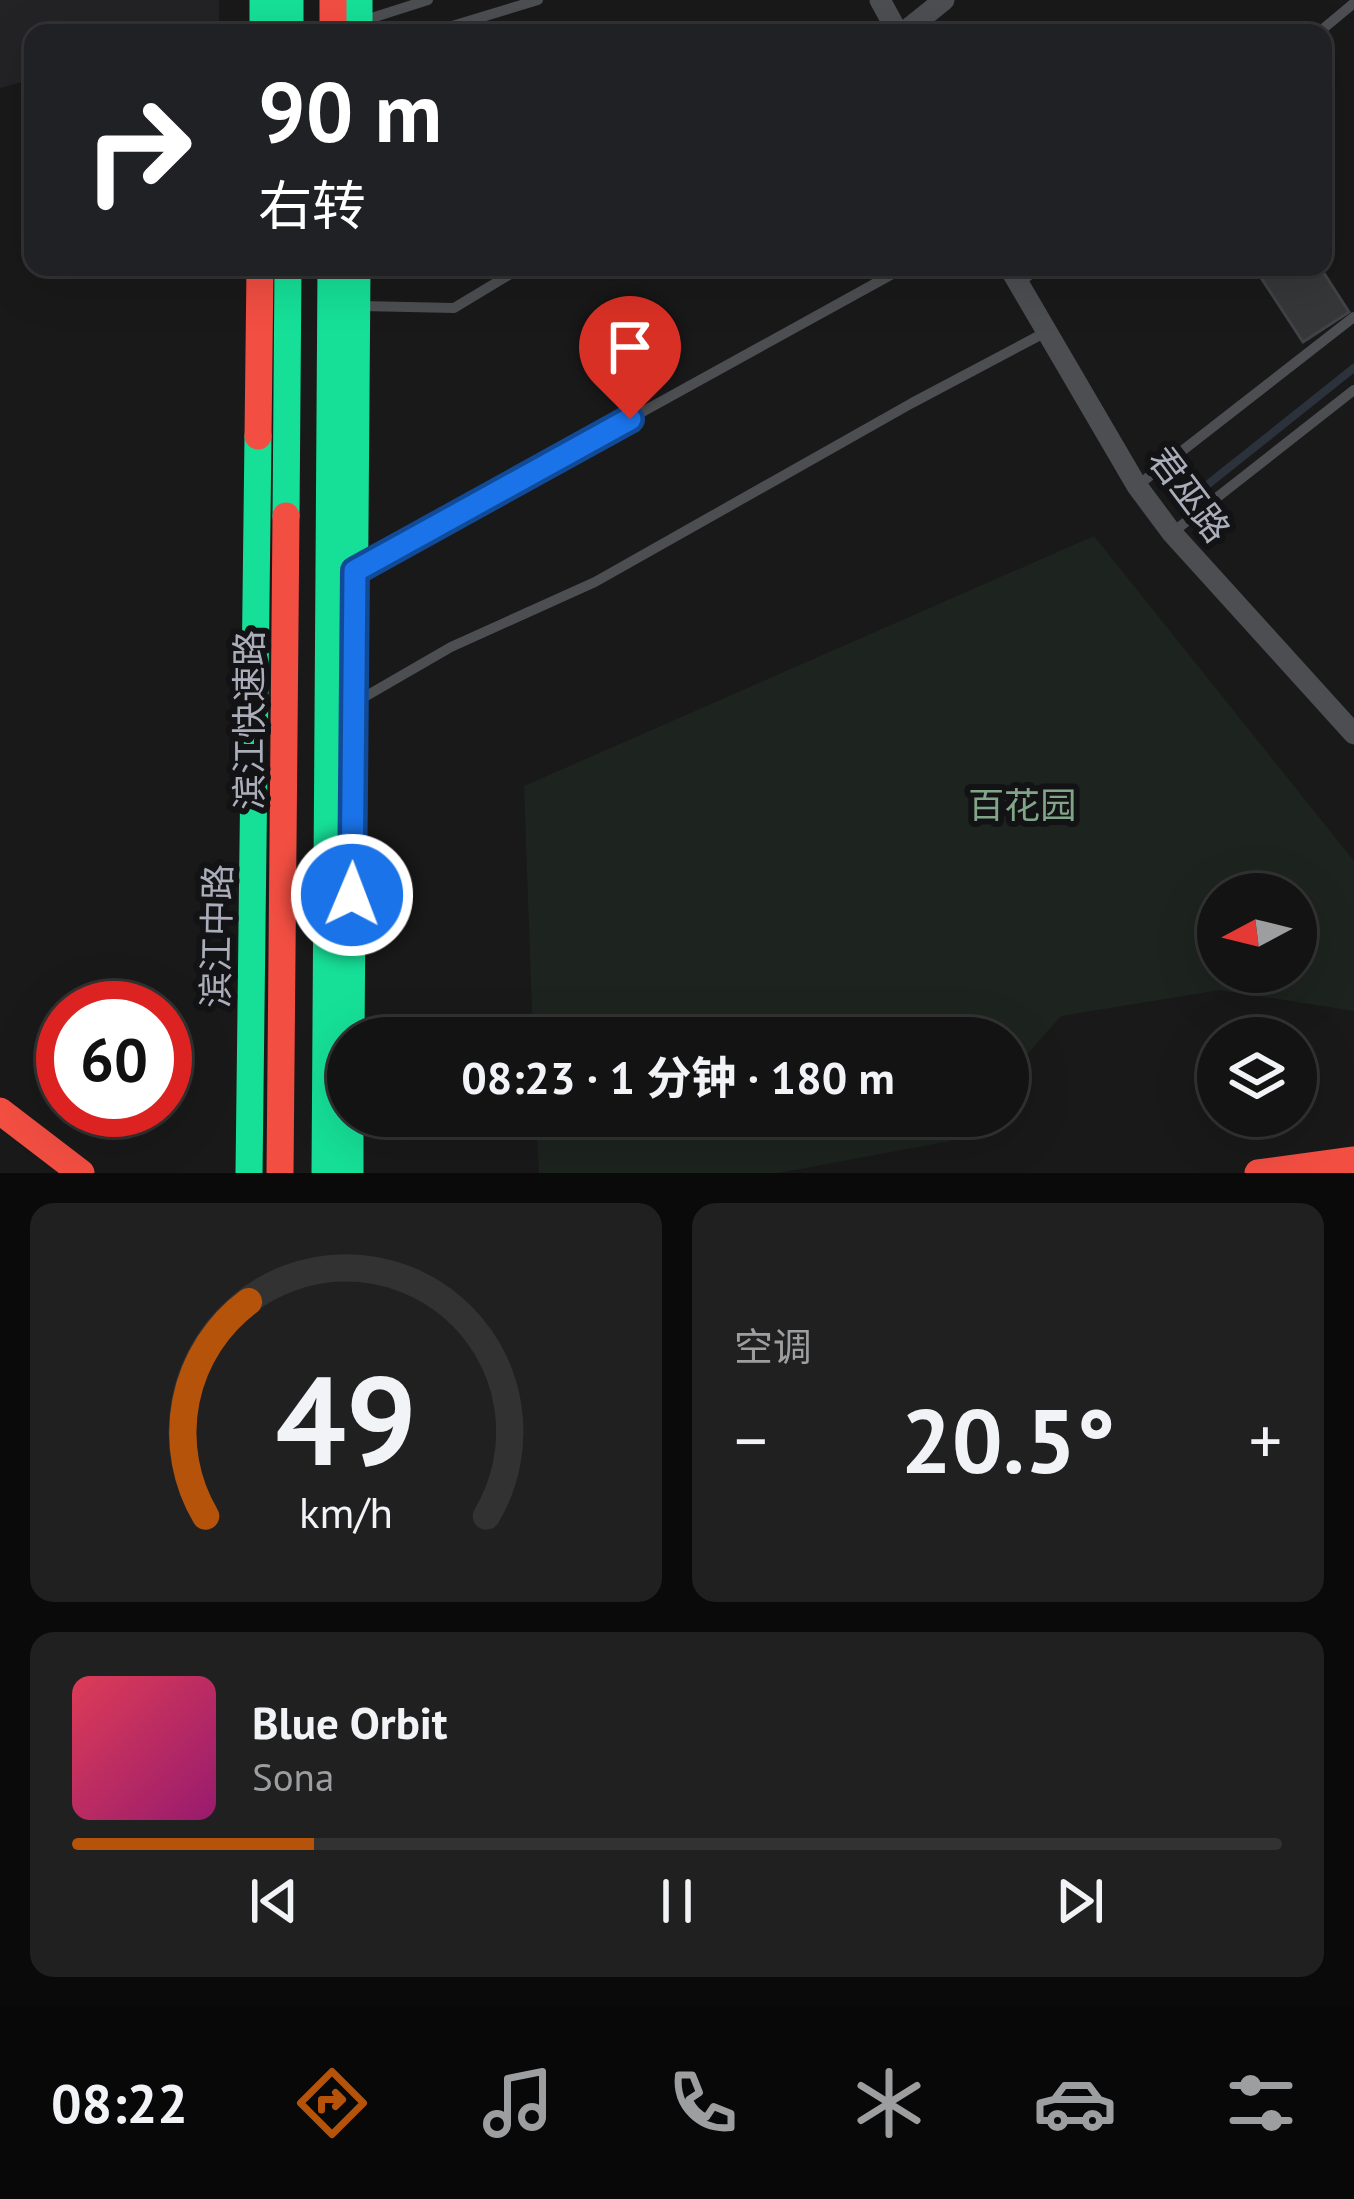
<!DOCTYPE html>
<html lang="zh">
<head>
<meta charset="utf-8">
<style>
  :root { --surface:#131313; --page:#202021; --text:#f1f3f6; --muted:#9d9ea0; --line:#323233; --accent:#b45309 }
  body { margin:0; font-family:"PT Sans","Noto Sans SC",sans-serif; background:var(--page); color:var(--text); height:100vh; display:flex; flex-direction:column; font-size:45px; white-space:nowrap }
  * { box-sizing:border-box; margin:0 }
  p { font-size:39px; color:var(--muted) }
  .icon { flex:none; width:66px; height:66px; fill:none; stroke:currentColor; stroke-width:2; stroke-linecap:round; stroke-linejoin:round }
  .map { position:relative; height:1173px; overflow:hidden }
  .details { display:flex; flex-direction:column; gap:30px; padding:30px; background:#0a0a0a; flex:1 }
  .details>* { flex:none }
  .banner { position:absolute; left:24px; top:24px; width:1308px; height:252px; border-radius:24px; box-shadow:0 12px 48px #0002,0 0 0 3px var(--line); background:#202124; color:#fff; overflow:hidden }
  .needle { width:78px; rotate:263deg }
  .controls { position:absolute; left:1197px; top:873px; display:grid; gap:24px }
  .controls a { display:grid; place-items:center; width:120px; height:120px; border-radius:50%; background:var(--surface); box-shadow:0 12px 48px #0002,0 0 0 3px var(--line); font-size:60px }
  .speed { position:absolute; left:36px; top:981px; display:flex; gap:24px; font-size:60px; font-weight:700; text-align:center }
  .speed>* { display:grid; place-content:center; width:156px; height:156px; border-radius:50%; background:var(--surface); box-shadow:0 12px 48px #0002,0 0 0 3px var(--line); line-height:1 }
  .speed .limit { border:18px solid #d22; background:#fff; color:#111 }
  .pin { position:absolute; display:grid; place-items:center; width:102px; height:102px; color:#fff; margin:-123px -51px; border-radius:50% 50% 50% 0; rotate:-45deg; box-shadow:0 0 12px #0007 }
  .pin .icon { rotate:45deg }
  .me { position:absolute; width:132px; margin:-66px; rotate:1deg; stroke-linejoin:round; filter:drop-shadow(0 0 9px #0008) }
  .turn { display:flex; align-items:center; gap:42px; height:252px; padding:0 36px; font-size:54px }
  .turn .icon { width:156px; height:156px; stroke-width:2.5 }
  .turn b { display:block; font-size:84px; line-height:102px }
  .big { font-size:90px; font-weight:700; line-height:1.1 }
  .details .tile { flex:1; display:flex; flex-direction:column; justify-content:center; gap:18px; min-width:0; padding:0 42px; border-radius:24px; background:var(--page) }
  .details .dial { align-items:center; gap:0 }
  .dial svg { height:312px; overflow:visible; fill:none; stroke:var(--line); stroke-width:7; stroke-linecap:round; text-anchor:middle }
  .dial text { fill:var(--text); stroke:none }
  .song { display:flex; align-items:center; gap:36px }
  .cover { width:144px; height:144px; border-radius:18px; background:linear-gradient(135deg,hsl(350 70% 55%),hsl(320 70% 35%)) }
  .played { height:12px; border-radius:6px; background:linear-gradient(90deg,var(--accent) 20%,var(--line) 20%) }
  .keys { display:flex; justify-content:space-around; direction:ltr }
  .heat { display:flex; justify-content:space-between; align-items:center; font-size:66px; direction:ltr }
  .details .tiles { flex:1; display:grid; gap:30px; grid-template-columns:1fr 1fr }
  .tile:last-child { grid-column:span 2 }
  .trip { position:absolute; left:327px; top:1017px; width:702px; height:120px; border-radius:60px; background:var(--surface); box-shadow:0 12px 48px #0002,0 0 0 3px var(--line); font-weight:700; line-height:120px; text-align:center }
  .dock { display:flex; height:192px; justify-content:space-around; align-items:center; background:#080808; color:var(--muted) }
  .dock .icon { width:84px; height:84px }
  .dock .active { color:var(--accent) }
  .dock b { font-size:54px; color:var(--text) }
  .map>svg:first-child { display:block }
  .built { fill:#232326 }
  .green { fill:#1d231f; fill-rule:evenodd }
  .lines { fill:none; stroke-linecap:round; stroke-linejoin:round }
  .stream { stroke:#2b323b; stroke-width:8 }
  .building { fill:#363739; stroke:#414245; stroke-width:3 }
  .lane { stroke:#4d4e52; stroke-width:10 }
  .street { stroke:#4d4e52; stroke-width:21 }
  .fast { stroke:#16e098; stroke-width:27 }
  .jam { stroke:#f24e42; stroke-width:27 }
  .route-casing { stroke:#114b97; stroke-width:30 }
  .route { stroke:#1a73e8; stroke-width:21 }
  .labels { text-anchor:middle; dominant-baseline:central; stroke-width:12; stroke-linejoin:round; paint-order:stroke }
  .street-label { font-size:36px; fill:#aaadba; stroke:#131315 }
  .park-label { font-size:36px; fill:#81a588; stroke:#131315 }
</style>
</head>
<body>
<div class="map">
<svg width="1354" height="1173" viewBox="0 0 1354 1173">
  <rect width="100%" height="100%" fill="#191919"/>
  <path class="built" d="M0 0H219V30L33 33V79L0 88Z"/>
  <path class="green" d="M1094 536 1354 861V1011L1220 990 1061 1016 1008 1076V1038H533L524 786ZM1218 894H1296V972H1218Z
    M536 1116H972L950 1141 779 1173H539Z"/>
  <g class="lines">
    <path class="stream" d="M1202 489 1354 368"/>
  </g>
  <path class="building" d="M1254 267H1320L1349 312 1303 342Z"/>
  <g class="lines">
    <path class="lane" d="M362 21 428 0
      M429 33 538 0
      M1318 33 1354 3
      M1018 284 1039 267
      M362 306 454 308 522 267
      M1137 486 1354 317
      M1173 532 1354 390
      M363 566 905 267
      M361 699 451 647 595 582 912 403 1046 332"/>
    <path class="street" d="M880 0 898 33
      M903 33 944 0
      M1009 267 1137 486 1172 533 1354 734"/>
    <path class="fast" d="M263 0V33
      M290 0V33
      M359 0V33
      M286 516 288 267
      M351 1038 357 267
      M350 1116V1173
      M249 1173 258 436
      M325 1173 331 267"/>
    <path class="jam" d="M333 0V33
      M258 436 260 267
      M0 1111 81 1173
      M280 1173 286 516
      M1258 1173 1354 1160"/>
  </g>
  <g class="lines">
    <defs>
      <path id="route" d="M352 895 355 571 630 419"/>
    </defs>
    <use href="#route" class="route-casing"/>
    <use href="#route" class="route"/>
  </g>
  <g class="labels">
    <g class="street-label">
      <text transform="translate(1190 494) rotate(53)">君巫路</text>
      <text transform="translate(248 720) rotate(-90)">滨江快速路</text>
      <text transform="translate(216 936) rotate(-89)">滨江中路</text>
    </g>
    <g class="park-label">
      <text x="1022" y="804">百花园</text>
    </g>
  </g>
</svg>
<div class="controls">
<a><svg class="needle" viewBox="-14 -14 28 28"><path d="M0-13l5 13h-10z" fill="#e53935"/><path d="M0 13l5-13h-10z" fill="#9d9ea0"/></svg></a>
<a><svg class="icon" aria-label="layers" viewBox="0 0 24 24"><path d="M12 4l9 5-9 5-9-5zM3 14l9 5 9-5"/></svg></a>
</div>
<div class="speed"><div class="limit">60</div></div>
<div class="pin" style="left:630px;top:419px;background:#d93025"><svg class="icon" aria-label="arrive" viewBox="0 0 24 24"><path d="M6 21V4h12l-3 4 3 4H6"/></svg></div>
<svg class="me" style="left:352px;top:895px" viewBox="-20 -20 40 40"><circle r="17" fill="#1a73e8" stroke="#fff" stroke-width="3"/><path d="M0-11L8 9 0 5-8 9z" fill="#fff"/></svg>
<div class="trip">08:23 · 1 分钟 · 180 m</div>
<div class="banner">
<div class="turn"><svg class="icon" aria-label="right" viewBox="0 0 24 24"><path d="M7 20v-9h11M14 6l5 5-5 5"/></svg><div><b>90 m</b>右转</div></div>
</div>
</div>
<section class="details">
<div class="tiles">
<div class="tile dial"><svg viewBox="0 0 100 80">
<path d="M14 69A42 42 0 1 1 86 69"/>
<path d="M14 69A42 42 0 0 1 25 14" stroke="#b45309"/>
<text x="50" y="56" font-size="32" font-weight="700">49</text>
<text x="50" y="72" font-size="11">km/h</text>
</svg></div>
<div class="tile"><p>空调</p>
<div class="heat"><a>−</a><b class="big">20.5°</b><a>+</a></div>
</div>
<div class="tile">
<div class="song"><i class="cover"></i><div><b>Blue Orbit</b><p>Sona</p></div></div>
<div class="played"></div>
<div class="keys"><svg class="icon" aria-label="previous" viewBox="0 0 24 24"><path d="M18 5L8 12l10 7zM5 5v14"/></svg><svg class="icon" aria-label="pause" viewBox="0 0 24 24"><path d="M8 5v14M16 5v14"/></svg><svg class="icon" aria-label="next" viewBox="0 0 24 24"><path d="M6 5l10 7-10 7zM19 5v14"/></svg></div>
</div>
</div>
</section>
<nav class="dock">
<b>08:22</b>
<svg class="icon active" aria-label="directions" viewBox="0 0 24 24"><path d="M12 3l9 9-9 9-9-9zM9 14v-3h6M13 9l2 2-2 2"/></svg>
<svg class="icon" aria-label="music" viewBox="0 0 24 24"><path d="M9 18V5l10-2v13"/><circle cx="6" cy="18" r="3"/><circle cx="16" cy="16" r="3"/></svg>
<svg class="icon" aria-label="phone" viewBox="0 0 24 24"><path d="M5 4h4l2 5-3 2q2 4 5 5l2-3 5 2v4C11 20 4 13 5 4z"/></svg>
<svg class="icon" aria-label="climate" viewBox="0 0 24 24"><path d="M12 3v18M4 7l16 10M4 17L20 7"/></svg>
<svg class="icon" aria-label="car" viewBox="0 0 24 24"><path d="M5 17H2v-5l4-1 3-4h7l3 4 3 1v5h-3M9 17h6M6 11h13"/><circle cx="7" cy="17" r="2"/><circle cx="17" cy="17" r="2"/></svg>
<svg class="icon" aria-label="filters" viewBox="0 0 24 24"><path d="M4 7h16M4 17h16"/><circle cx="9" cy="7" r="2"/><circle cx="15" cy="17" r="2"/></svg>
</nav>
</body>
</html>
